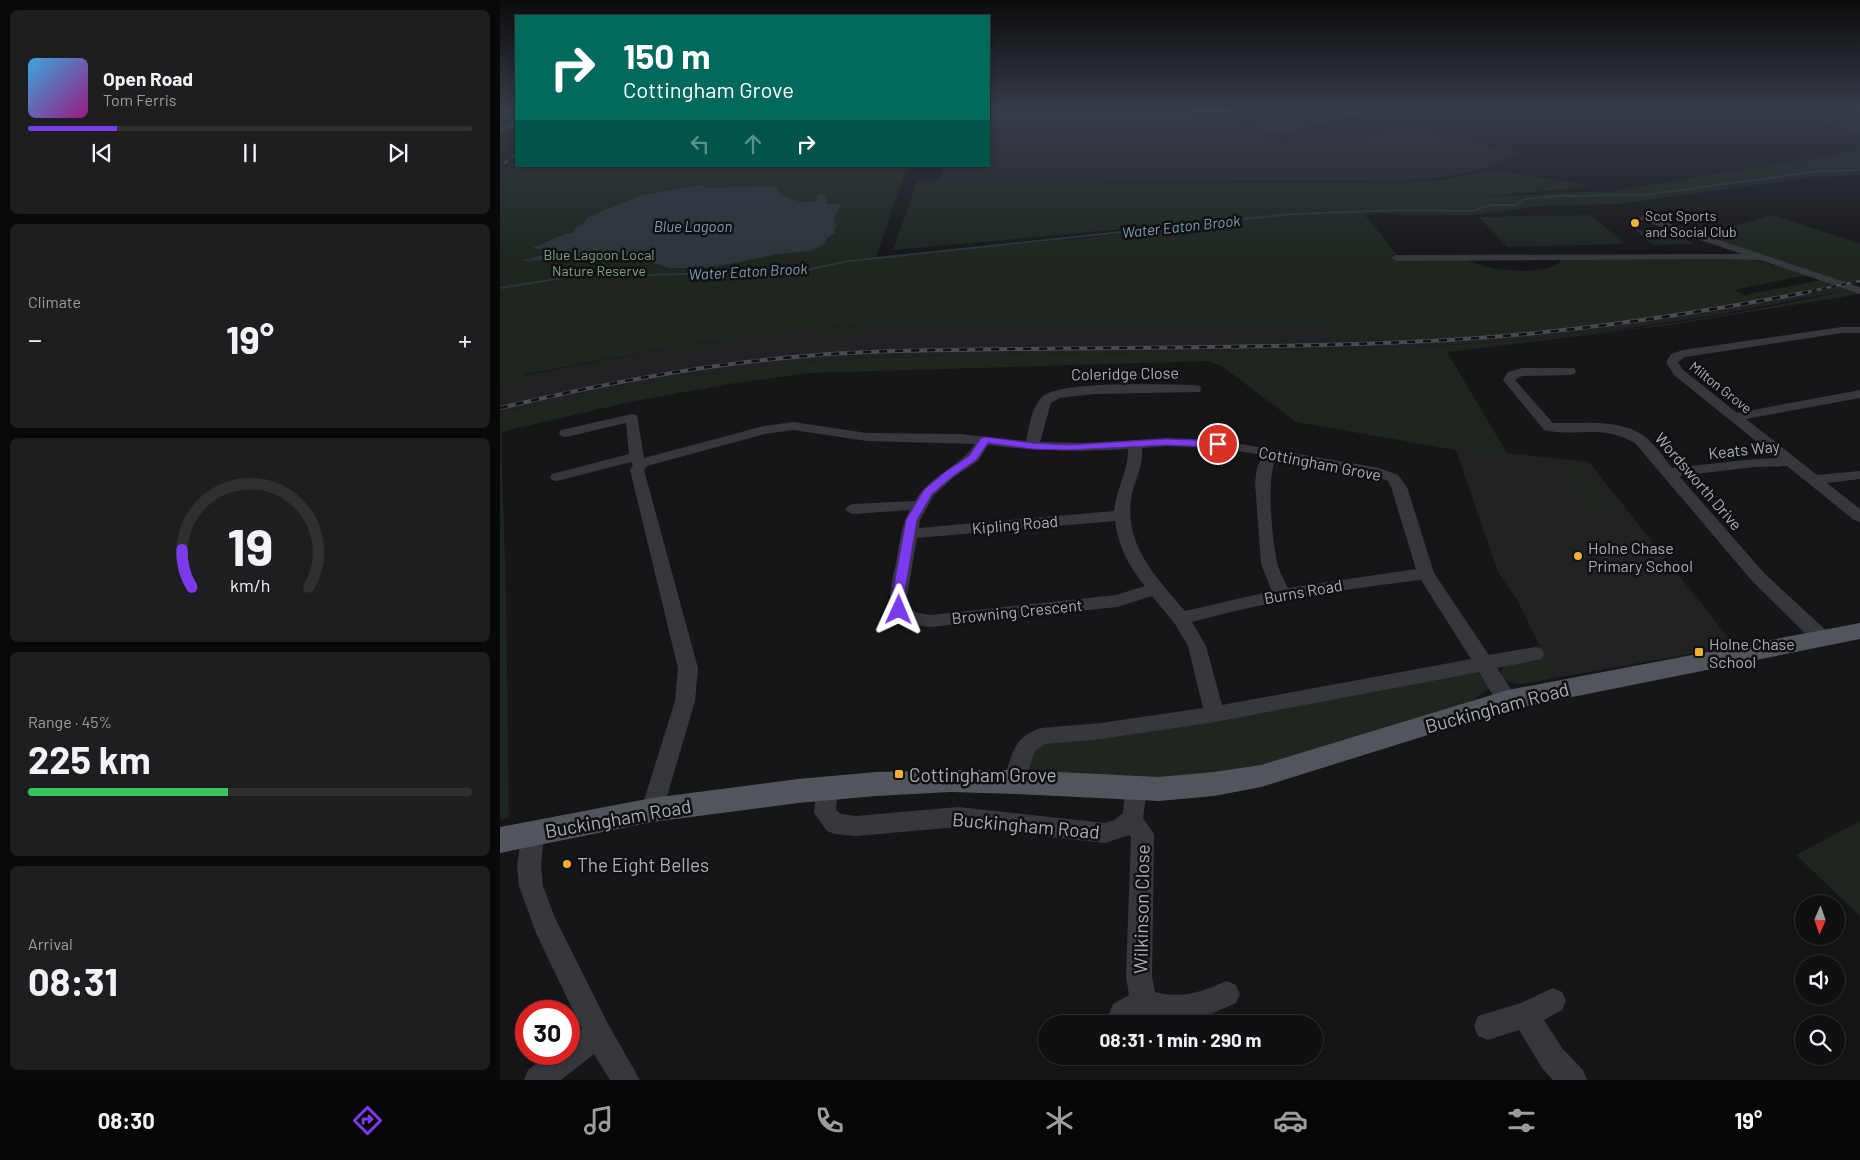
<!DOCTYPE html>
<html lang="en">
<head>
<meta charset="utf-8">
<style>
  :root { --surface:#101012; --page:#1e1e20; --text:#f1f3f6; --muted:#9c9d9f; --line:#303032; --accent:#7c3aed }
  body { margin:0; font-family:Barlow,sans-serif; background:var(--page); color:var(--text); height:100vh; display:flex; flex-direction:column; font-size:19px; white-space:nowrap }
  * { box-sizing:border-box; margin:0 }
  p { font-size:16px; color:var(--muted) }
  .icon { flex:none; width:28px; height:28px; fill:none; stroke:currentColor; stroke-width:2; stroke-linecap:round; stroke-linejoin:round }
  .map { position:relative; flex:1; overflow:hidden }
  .sheet { display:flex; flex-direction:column; gap:10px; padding:10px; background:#09090a; width:500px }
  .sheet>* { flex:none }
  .guide { position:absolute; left:15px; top:15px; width:475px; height:152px; border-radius:0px; box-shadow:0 2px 8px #0003,0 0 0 1px var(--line); background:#00695c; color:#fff; overflow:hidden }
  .needle { width:32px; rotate:182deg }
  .controls { position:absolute; left:1295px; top:895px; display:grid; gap:10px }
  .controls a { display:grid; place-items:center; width:50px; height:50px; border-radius:50%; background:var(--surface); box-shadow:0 2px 8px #0003,0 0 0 1px var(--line); font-size:25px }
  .speed { position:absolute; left:15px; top:1000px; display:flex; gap:10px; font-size:25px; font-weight:700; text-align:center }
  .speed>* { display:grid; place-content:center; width:65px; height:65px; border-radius:50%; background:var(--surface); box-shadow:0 2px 8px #0003,0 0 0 1px var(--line); line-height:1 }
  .speed .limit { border:8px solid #d22; background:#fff; color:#111 }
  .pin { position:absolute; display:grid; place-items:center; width:42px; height:42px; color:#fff; margin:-21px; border:2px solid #fff; border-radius:50%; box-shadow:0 1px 5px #0007 }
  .me { position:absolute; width:55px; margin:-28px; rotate:1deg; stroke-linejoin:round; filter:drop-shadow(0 0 4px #0008) }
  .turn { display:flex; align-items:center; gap:18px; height:105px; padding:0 25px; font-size:22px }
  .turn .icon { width:65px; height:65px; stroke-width:2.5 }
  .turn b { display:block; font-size:35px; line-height:42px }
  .lanes { display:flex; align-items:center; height:48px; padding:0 25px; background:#0003; justify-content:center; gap:25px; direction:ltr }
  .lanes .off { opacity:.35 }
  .big { font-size:38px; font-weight:700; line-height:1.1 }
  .sheet .tile { flex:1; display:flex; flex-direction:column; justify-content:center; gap:8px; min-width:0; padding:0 18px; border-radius:8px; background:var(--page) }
  .sheet .dial { align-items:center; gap:0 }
  .dial svg { height:130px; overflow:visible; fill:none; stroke:var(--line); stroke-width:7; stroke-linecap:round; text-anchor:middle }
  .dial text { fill:var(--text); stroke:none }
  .song { display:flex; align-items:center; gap:15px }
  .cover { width:60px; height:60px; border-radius:8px; background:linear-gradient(135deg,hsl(200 70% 55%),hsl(310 70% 35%)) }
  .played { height:5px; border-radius:2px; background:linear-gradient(90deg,var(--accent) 20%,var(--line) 20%) }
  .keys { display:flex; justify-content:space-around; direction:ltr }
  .heat { display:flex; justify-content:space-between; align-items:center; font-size:28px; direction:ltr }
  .charge { height:8px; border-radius:4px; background:linear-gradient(90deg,#34c759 45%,var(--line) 0) }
  .trip { position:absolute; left:538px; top:1015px; width:285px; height:50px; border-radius:25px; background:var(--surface); box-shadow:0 2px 8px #0003,0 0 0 1px var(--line); font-weight:700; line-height:50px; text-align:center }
  .menu { display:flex; height:80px; justify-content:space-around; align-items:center; background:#060607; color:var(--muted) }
  .menu .icon { width:35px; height:35px }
  .menu .current { color:var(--accent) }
  .menu b { font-size:22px; color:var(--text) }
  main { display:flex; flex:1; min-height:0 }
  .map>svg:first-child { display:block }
  .built { fill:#222225 }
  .green { fill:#1e261f }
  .water { fill:#2c353c }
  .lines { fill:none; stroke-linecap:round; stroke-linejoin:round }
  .stream { stroke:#2c353c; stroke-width:2 }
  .minor { fill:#37383d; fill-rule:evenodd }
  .major { fill:#53555c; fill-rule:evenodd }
  .rail-far1-casing { stroke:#4a4c52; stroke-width:2.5 }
  .rail-casing { stroke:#4a4c52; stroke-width:4 }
  .rail-far1 { stroke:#111113; stroke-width:2; stroke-dasharray:5; stroke-linecap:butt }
  .rail { stroke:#111113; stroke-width:2.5; stroke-dasharray:8; stroke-linecap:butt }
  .route { fill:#7c3aed; stroke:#51269a }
  .poi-dot { fill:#f2b134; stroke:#111113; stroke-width:2 }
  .labels { text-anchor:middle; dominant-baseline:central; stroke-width:5; stroke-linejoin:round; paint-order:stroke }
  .far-poi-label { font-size:14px; fill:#a8adb8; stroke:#111113; text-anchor:start }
  .far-park-label { font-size:14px; fill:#7fa381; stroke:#111113 }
  .far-street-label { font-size:14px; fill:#a8adb8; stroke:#111113 }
  .far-water-label { font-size:15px; font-style:italic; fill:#7f9bb3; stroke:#111113 }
  .street-label { font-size:16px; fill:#a8adb8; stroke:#111113 }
  .poi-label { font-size:16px; fill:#a8adb8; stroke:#111113; text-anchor:start }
  .near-street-label { font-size:19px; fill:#a8adb8; stroke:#111113 }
  .near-poi-label { font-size:19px; fill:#a8adb8; stroke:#111113; text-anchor:start }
</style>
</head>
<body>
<main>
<section class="sheet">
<div class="tile">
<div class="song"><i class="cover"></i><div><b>Open Road</b><p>Tom Ferris</p></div></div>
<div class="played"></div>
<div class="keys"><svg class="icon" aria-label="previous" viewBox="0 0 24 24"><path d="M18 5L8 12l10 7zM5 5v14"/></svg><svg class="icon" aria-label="pause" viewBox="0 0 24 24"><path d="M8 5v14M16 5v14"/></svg><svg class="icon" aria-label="next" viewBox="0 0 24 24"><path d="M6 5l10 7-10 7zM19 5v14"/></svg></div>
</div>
<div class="tile"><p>Climate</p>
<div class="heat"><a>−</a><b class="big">19°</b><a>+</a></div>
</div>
<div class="tile dial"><svg viewBox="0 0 100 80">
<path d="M14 69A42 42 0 1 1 86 69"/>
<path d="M14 69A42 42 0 0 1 8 46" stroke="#7c3aed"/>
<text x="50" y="56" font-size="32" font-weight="700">19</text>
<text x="50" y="72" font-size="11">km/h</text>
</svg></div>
<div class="tile"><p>Range · 45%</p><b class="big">225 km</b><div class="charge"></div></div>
<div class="tile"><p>Arrival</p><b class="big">08:31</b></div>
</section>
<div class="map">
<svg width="1360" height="1080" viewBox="0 0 1360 1080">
  <rect width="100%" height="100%" fill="#161618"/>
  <path class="built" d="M489 110H718L778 144 920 131 1019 154 982 170 922 180 439 183 443 166H489Z
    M722 110H874L771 136Z
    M1338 284 1348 290 1212 316 1081 335 997 342 909 347 383 357 292 363 153 382 0 413V389L24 382 22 376 172 347 327 328 396 324V326L419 323 841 324 832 334 906 340 945 338 1029 332 1101 323 1242 303Z
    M956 450 1007 453 1089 462 1235 646 1055 678 1018 601 998 572Z"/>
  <path class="green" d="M1331 116 1360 120V134L1320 122Z
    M1358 151 1360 152V175L1312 177 1118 204 1041 206 973 215H905L884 213 865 215 898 256 895 261C915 261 948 257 966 260 973 262 980 266 988 267 1008 271 1048 276 1063 259L1227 258 1256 260 1307 275 1234 290 1244 295 1321 280 1338 284C1221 309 1101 328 982 336 930 340 878 340 826 341L840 324 419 323 396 326V324L327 328 171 347 23 375 24 382 0 389V171L16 160V166H407L376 257 596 237 734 219 393 250 418 179 648 183 936 181 991 170 1096 186 972 198 1074 192H1106Z
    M1090 215 1126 244 1007 247 979 217Z
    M1272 215 1360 243V279L1343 283 1335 279 1309 272 1202 235Z
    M1135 230H1174L1193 244 1153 245Z
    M1348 288 1360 294 1170 325 947 352 1007 453 956 450 796 422 723 367 709 361 310 373 229 384 130 402 1 432 6 593 9 818 0 820V413L153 382 292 363 383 357 909 347C1057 341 1204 323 1348 290Z
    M1089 472 1115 503 1089 504 1065 473Z
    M1040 646 1055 678C1037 681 1018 689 1002 678L1001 671 1004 666 1038 657 1032 647Z
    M969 670C980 672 990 676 989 689L961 708 818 752 712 777H535L528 770 532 751 549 741 621 736Z
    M1360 821V916L1296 855Z"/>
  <path class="water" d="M203 185 205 188 275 186C280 198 306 206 317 200L316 197 320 194H325L324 197 327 200V204H341L333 221 337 226 334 229 335 233 328 237 323 245 310 251 278 254 225 265 198 268H168L158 264 115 257 21 261 43 255 66 253 32 248 65 234 74 232V229L85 222 88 217 139 196Z"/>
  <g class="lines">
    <path class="stream" d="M0 120 16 116
      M0 288 69 277 301 271 349 261 792 214 904 210 972 211 991 205H1017L1025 199 1055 196 1145 195 1320 171 1360 170"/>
    <path class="minor" d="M12 110H16V113L0 117V113Z
      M709 110H727L689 117 489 118V114L689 113Z
      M16 119V124L0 133V128Z
      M1144 215 1360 287V294L1260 260 1220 259 896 261 891 258 896 255 1242 254 1141 220 1140 218Z
      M1342 327H1360V333H1342L1185 357 1178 362 1182 369 1237 413 1360 390V398L1246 419 1317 475 1360 471V479L1327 483 1360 509V522L1354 520 1287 466 1255 467 1179 476 1265 574 1329 633 1331 638 1329 643 1322 645 1315 643 1253 582 1135 443C1100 423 1078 438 1044 430L1003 380 1008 372 1022 368H1074L1076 371 1074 374 1070 375 1022 376 1015 380 1053 423C1083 424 1118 418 1144 436 1155 444 1164 458 1172 468L1255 459 1277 458 1174 375 1166 362 1171 354 1183 350Z
      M695 385 700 386 701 389 700 392 594 394 560 398 551 403 540 442 586 443 666 438 718 440 879 468 898 475 907 487 934 573 989 655 1035 647 1042 649 1044 654 1042 659 997 668 1018 700 1015 706C997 711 988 685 979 672L715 722 601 739 545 744 535 751 522 789 514 791 506 789 503 782C512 756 512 737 541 728L601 723 703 708 688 646 675 624 652 596 617 607 431 627C377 623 389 598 397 558 400 541 401 526 410 510L353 514 348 512 345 509 348 506 353 504 415 501C430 475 460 467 475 444L367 441 293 430 265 434 147 466 144 470 198 668 195 701 163 810 160 817 152 820 144 817 141 810 175 701 178 668 130 470 133 464 131 462 57 481 52 480 50 477 52 474 129 454 126 423 66 437 61 436 59 433 61 430 132 414 137 415 144 458 264 426 293 422 367 433 460 434 526 441C529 428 531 408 542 397 559 380 667 385 695 385ZM488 445C535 451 581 452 628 449 629 470 616 489 614 511L419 528 420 520 434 495 454 477 478 461ZM666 446 718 448 763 455 757 468 755 482 761 564 772 591 685 611C657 578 625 547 631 500 633 482 644 467 642 448ZM776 457 875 476 888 481 891 487 916 569 788 588C784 580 779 571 777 562 772 536 766 481 776 457ZM615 521C618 546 629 567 645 586L616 595 431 615C420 614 411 613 406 602L417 538ZM921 580 971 659 722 705 706 646 692 622C767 601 844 589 921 580Z
      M327 779 335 781 338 788 336 810 341 814 356 816 458 807 605 823 614 820 623 813 625 789 628 782 636 780 644 782 647 789 643 818 654 834 652 976 655 992C684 999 700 992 727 981L736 985 740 994 736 1003 700 1019 671 1022 645 1016 632 1024H613L609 1014 613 1004 629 995 626 976 631 837 629 835 605 843 458 827 356 836 335 834 327 831 314 813 316 788 319 781Z
      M33 823 41 826 44 833 41 866 43 886 55 918 108 1024 140 1080H110L94 1054 61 1080H24L28 1070 49 1054H69V1039L82 1029 36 933 19 886 17 866 22 833 25 826Z
      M1053 988 1062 992 1066 1001 1062 1010 1044 1020 1062 1048 1083 1070 1087 1080H1053L1042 1068 1019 1030 988 1040 978 1036 974 1026 978 1016 1021 1003Z"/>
    <path class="major" d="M1360 623V639L1008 710 761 787 714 796 659 801 514 794 451 792 376 796 298 803 152 822 0 853V827L152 798 298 779 376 772 451 770H514L659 777 714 772 761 765 1008 690Z"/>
    <defs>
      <path id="rail-far1" d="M0 166 16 155
        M1302 293 1360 281"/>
      <path id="rail" d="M0 408C101 384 203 364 306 356 374 350 443 350 511 349 657 347 803 348 948 340 1069 333 1189 315 1308 292"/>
    </defs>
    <use href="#rail-far1" class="rail-far1-casing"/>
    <use href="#rail" class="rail-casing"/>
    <use href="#rail-far1" class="rail-far1"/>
    <use href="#rail" class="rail"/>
  </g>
  <linearGradient id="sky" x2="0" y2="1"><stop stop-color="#0c0c0d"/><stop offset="0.42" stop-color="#363c48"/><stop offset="1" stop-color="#363c48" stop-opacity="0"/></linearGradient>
  <rect width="1360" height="261" fill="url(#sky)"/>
  <path class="route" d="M485 437 532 443 568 445 666 439 718 441 723 444 718 447 666 445 568 450 532 449 488 443 476 460 453 476 432 494 417 520 403 602 405 610 404 613H395L391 602 406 520 424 490 445 472 469 456 481 438Z"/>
  <g class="poi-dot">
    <circle cx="1135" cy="223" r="5"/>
    <circle cx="1078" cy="556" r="5"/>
    <rect x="1194" y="647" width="10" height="10" rx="2.5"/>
    <rect x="394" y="769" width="10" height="10" rx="2.5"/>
    <circle cx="67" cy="864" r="5"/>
  </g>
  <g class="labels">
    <g class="far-poi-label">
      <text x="1145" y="215">Scot Sports<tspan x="1145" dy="16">and Social Club</tspan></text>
    </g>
    <g class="far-park-label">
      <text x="99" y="254">Blue Lagoon Local<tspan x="99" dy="16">Nature Reserve</tspan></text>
    </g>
    <g class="far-street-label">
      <text transform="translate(1221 387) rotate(38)">Milton Grove</text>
    </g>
    <g class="far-water-label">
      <text x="193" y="226">Blue Lagoon</text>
      <text transform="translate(681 226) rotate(-6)">Water Eaton Brook</text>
      <text transform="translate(248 271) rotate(-3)">Water Eaton Brook</text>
    </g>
    <g class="street-label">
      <text transform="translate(625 373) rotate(-1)">Coleridge Close</text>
      <text transform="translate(1244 449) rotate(-6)">Keats Way</text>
      <text transform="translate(820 463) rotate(11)">Cottingham Grove</text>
      <text transform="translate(1199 481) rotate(49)">Wordsworth Drive</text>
      <text transform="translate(515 524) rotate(-5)">Kipling Road</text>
      <text transform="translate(803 591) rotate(-10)">Burns Road</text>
      <text transform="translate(517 611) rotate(-6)">Browning Crescent</text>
    </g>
    <g class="poi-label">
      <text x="1088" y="547">Holne Chase<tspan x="1088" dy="18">Primary School</tspan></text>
      <text x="1209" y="643">Holne Chase<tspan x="1209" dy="18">School</tspan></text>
    </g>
    <g class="near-street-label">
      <text transform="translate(997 707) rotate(-15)">Buckingham Road</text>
      <text transform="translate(118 818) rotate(-10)">Buckingham Road</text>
      <text transform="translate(526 825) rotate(5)">Buckingham Road</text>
      <text transform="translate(641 909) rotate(-89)">Wilkinson Close</text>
    </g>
    <g class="near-poi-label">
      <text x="409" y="774">Cottingham Grove</text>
      <text x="77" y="864">The Eight Belles</text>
    </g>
  </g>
</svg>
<div class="controls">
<a><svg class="needle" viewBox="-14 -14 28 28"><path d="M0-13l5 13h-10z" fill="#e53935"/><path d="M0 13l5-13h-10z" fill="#9c9d9f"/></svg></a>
<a><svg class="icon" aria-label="sound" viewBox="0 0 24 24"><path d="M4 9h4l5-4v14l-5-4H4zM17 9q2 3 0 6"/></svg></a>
<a><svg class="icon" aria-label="search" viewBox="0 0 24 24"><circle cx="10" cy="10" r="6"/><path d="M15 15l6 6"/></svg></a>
</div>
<div class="speed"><div class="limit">30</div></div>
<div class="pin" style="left:718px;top:444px;background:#d93025"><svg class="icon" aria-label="arrive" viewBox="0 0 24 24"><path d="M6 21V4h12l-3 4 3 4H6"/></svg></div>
<svg class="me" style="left:399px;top:610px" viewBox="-20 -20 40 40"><path d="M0-17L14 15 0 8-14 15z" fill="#7c3aed" stroke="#fff" stroke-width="4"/></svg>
<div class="trip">08:31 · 1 min · 290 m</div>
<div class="guide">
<div class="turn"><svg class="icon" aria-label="right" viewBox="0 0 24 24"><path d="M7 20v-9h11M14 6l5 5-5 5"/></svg><div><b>150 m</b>Cottingham Grove</div></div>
<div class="lanes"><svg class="icon off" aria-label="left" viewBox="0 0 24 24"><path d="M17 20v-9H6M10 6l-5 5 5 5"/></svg><svg class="icon off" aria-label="ahead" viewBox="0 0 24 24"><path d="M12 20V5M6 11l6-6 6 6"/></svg><svg class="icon" aria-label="right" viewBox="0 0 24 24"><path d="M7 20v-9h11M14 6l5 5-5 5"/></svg></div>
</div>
</div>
</main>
<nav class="menu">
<b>08:30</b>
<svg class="icon current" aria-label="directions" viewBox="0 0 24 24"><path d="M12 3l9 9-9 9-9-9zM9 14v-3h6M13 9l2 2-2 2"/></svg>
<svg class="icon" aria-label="music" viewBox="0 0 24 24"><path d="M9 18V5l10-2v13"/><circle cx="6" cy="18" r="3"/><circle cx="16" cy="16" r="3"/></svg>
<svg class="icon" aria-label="phone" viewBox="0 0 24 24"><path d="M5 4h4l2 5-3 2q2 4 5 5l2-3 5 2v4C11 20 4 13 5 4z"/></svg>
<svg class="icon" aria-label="climate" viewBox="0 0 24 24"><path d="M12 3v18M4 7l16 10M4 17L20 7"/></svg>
<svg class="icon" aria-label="car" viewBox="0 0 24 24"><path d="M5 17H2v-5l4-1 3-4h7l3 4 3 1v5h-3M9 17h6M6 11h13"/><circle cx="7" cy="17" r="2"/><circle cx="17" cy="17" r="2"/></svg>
<svg class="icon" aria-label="filters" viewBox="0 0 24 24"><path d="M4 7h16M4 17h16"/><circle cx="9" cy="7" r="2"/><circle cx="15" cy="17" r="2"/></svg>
<b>19°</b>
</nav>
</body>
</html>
